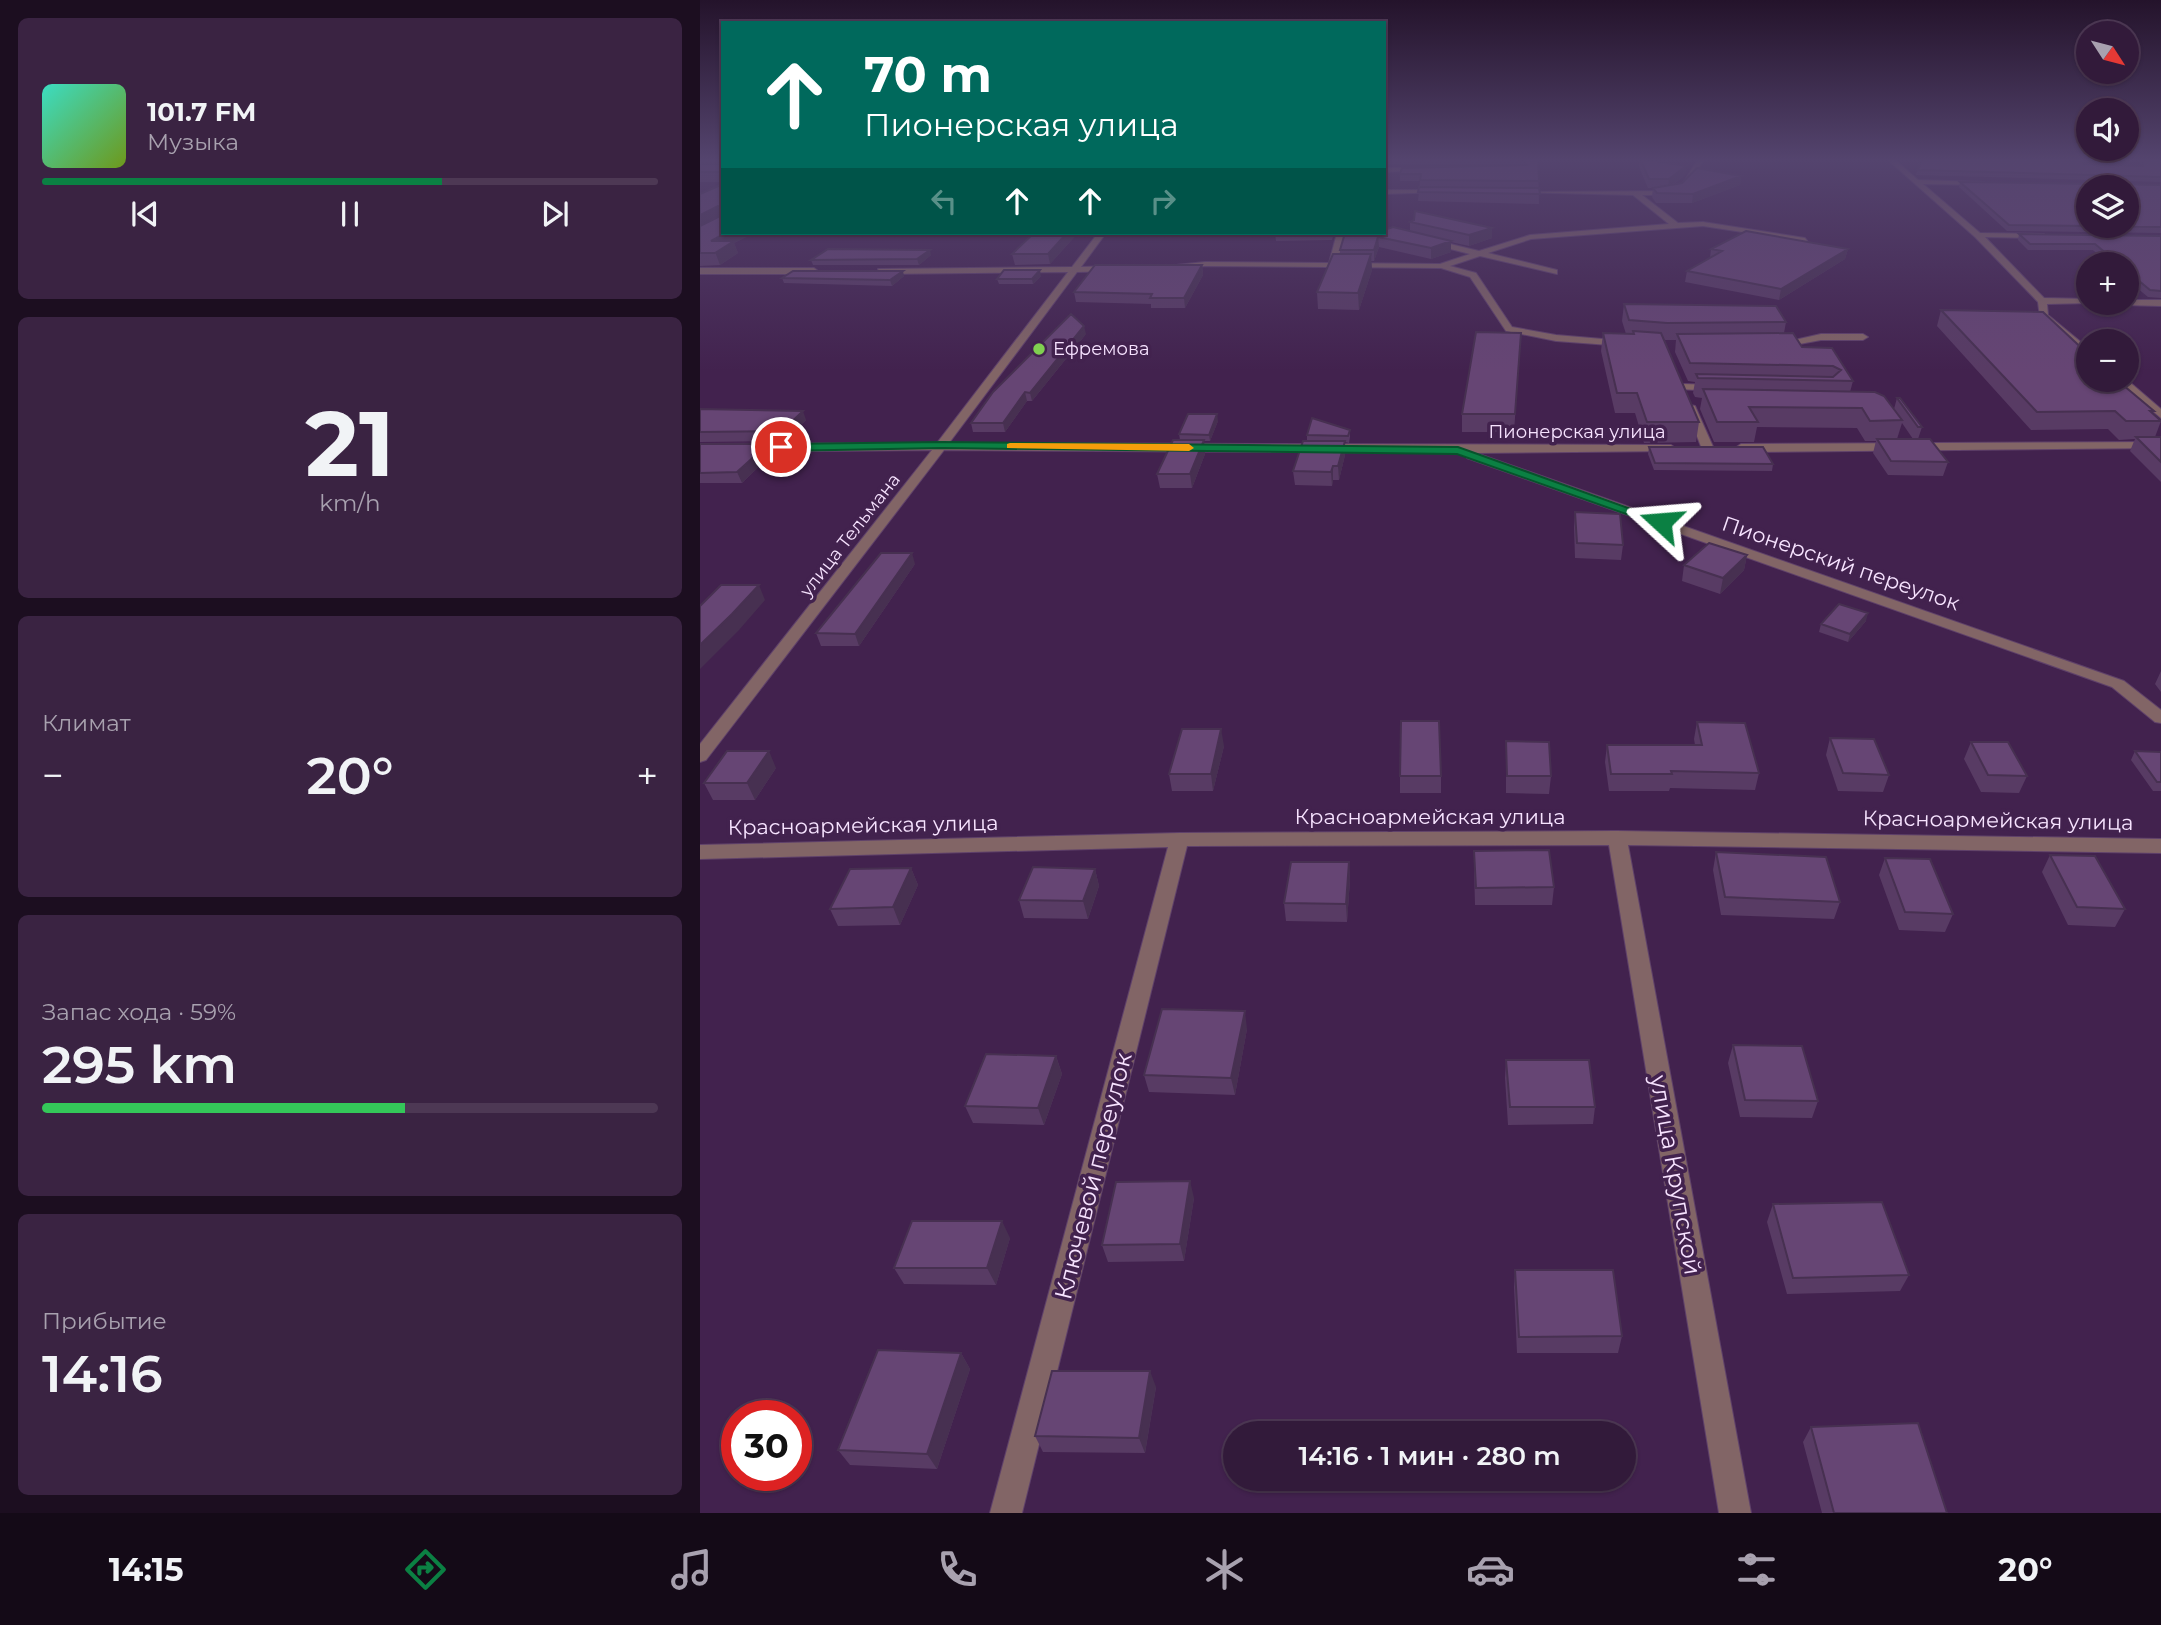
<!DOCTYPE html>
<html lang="ru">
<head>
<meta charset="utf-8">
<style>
  :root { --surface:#321a3a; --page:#3a2342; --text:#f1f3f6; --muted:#a8a1af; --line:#4d3854; --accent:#0b8043 }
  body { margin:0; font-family:Montserrat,sans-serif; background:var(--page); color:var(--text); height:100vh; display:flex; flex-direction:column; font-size:26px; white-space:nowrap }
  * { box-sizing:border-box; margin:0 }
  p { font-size:23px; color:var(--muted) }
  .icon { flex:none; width:38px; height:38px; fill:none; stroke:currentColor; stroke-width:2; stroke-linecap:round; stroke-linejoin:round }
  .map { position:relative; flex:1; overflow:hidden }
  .sheet { display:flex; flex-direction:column; gap:18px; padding:18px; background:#1c0e20; width:700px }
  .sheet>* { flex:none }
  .hud { position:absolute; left:21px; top:21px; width:665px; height:214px; border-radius:0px; box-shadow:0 2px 5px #0004,0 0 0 2px var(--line); background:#00695c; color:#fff; overflow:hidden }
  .needle { width:46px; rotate:126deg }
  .buttons { position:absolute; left:1376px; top:21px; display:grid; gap:14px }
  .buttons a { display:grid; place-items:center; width:63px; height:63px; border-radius:50%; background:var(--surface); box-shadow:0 2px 5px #0004,0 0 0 2px var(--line); font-size:35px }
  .speed { position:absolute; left:21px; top:1400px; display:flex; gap:14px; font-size:35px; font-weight:700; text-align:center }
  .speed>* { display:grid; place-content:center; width:91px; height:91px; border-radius:50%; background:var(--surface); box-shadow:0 2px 5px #0004,0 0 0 2px var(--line); line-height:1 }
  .speed .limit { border:10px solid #d22; background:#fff; color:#111 }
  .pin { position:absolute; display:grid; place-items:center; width:60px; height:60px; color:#fff; margin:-30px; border:4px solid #fff; border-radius:50%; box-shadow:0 2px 7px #0007 }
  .me { position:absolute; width:77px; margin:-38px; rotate:289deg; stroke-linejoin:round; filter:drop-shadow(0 0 5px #0008) }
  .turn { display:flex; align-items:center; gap:24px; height:147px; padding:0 28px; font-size:32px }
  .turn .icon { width:91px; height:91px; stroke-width:2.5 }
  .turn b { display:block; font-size:49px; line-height:60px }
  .lanes { display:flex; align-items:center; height:66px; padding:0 28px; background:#0003; justify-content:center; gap:35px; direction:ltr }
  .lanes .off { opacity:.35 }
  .big { font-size:52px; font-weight:600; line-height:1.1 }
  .sheet .card { flex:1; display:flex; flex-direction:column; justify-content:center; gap:10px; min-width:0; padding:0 24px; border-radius:10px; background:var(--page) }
  .sheet .dial { align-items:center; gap:0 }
  .dial b { font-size:91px; line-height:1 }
  .song { display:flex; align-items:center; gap:21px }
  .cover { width:84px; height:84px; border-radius:10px; background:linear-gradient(135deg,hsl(170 70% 55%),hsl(80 70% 35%)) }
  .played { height:7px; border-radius:4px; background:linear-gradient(90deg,var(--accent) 65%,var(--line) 65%) }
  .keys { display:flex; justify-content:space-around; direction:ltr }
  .heat { display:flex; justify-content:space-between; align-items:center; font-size:38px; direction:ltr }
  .charge { height:10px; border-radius:5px; background:linear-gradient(90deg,#34c759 59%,var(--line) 0) }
  .trip { position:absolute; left:523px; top:1421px; width:413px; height:70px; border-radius:35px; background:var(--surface); box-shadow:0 2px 5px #0004,0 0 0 2px var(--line); font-weight:600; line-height:70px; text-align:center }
  .dock { display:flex; height:112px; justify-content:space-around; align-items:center; background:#140a17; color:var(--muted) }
  .dock .icon { width:49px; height:49px }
  .dock .selected { color:var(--accent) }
  .dock b { font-size:32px; color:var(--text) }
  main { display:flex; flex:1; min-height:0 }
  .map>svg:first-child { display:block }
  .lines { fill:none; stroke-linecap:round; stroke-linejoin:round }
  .minor-casing { stroke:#5f416a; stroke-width:2 }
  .minor { fill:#826566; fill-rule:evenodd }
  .wall { fill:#583b64; fill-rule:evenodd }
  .shaded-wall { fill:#473051 }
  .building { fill:#664574; stroke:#473051; stroke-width:2; fill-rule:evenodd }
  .route { fill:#0b8043; stroke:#07532c; stroke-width:2 }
  .slow { fill:#f59e0b }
  .poi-dot { fill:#80d051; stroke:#42224e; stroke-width:2.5 }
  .labels { text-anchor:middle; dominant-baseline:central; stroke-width:7; stroke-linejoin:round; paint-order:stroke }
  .far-poi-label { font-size:18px; fill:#f7e3ff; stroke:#42224e; text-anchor:start }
  .far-street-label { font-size:18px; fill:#f7e3ff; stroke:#42224e }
  .street-label { font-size:21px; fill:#f7e3ff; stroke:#42224e }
  .near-street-label { font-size:24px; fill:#f7e3ff; stroke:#42224e }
</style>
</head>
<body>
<main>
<section class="sheet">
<div class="card">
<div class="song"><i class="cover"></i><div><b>101.7 FM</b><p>Музыка</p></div></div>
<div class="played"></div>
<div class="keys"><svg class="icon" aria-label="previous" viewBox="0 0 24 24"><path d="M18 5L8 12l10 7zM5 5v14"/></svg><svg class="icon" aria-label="pause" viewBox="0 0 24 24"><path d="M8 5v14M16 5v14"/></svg><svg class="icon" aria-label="next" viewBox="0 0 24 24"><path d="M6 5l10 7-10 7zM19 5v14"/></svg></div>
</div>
<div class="card dial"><b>21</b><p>km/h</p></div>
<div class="card"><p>Климат</p>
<div class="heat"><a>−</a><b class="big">20°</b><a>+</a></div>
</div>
<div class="card"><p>Запас хода · 59%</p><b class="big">295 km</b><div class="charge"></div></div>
<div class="card"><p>Прибытие</p><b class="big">14:16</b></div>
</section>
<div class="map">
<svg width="1461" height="1513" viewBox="0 0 1461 1513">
  <rect width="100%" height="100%" fill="#42224e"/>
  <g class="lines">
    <defs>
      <path id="minor" d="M998 159H1004C985 192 979 195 942 195L978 223 1003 222 1105 238 1108 242 1003 226 831 239 788 253 857 270V274L780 256 750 266 776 273 812 327 856 335 926 341V345L923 346 856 341 806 331 770 277 741 268 505 266 461 269 457 267 505 262 629 263 637 233H645L637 263 740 264 770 254 684 232V228L779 251 830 235 969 224 933 195 814 192 969 191 984 182Z
        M1187 159H1194L1218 180 1284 182 1282 185 1223 184 1280 233 1344 234 1341 238 1285 237 1344 298 1388 299V303H1392L1347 304 1348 315 1388 348V356L1340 318 1338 302 1275 237Z
        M684 168H724L727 170 684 172Z
        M684 190H740L743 192 684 194Z
        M398 233H406L381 267 415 266 418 271 377 272 249 443 971 445 977 449 975 451 776 453 1424 681 1461 710V723L1455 722 1412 687 767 458V453L244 450 6 760 0 762V744L232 450 0 452V444L237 443 368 272 181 274 178 269 372 267Z
        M0 268H114L118 271 114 274H0Z
        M1426 300H1461V306L1423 305 1422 303H1426Z
        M1121 334H1163L1168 337 1163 340H1121L1078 348 1073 345Z
        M1426 379 1461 409V418L1416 380Z
        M982 384 1017 385 1022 388 1017 391 978 389 977 387Z
        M986 404 995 406 1014 449 1012 451 1002 449 985 406Z
        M1461 442V448L1041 452 1035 448 1041 444Z
        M917 831 1461 839V853L928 845 1051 1513H1019L909 845 487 846 322 1513H290L468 847 0 859V845L479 833Z"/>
    </defs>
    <use href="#minor" class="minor-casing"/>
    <use href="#minor" class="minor"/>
  </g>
  <path class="wall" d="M0 159H23V182H0Z
    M684 159H838L839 204 718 201 720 181H700V174L810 165 684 164Z
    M939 159 986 166 985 175 974 184 1041 176 1040 185 992 203H956L952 197 953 188H948L939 167Z
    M1439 159H1461V182L1216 175 1218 170 1384 164 1440 166Z
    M1260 182 1461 185V233L1307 231 1259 187Z
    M23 184V233H54L34 243 38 253 20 265 0 266V194Z
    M710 222 792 238 769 246 751 242V252L731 259 679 247 674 261H671L672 270 659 310 618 309 617 292 640 254V250L645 233 710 231Z
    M378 233 350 264 315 265 312 254Z
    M575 233H634L632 240 576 241Z
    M1319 234 1461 236V298L1448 297 1426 279V264H1409L1393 250H1328L1318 240Z
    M1011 249H1148L1145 259 1079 300 985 282 987 271 1010 258Z
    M231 255 219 265H113L111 260Z
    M502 265 503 275 485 308H451V304L376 302 374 292Z
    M204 276 192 286 84 283 82 278Z
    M341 276 333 284H299L297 279Z
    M924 304 1086 322 1084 333 1102 347 1132 348 1153 381 1150 392 1194 409 1197 398 1222 427 1218 439 1248 462 1243 476 1188 475 1173 453 1176 441H1165L1157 428 1057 427 1054 442H1014L1000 409 1002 398 995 397 993 393 995 382 988 381 975 352 976 340H964L999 422 996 442 944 443 935 413H915L901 351 903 333 926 334 922 321ZM1202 423 1213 439H1197Z
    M1241 310 1388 354V380L1454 411 1453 413 1461 421 1455 437H1461V482L1430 451 1435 439 1419 440 1408 429 1331 430 1237 326Z
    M821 333 814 432H762V414Z
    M386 334 332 401H327L305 432H273L271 423Z
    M0 409 106 420 85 441 0 442Z
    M518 421 510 441H504L505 454 492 488H460L457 474 480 440 479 434Z
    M650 430V437L649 443 645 442V455L639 480H633L632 486 595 485 593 471 607 441V435Z
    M0 444H68L72 454 42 483H0Z
    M949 447 1073 464 1072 471 954 470 948 454Z
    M875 512 923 545 921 560 875 558 874 527Z
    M1047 555 1044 570 1020 594 982 581 984 565Z
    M215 564 159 646H121L116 633Z
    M1166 621 1148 642 1119 632 1121 624Z
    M1461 671V692L1455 684Z
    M997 722 1059 773 1055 790 970 788 969 791H909L905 762 907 745H995L994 739Z
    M1130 738 1189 775 1183 792 1138 791 1126 755Z
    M806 741 851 776 849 794 806 793Z
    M1271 742 1327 776 1319 793 1281 792 1264 759Z
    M524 746 513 791H472L469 774Z
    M1435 751 1461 752V791H1453L1431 760Z
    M76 768 55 800H13L4 783Z
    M700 776H741V793H700Z
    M774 851 854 887 852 905H775L774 868Z
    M1016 852 1140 902 1134 919 1021 915 1013 870Z
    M1350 855 1425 909 1415 927 1368 925 1342 872Z
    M1185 858 1253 914 1245 932 1199 930 1179 875Z
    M649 862 650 880 647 922 586 921 584 903Z
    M211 868 218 885 200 925 138 926 130 909Z
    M395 869 399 886 388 919 324 918 319 900Z
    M547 1029 535 1095 449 1092 444 1075Z
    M1033 1045 1118 1101 1112 1118 1040 1117 1028 1063Z
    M356 1056 362 1074 344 1125 273 1123 265 1106Z
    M806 1060 895 1107 893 1124 808 1125 805 1078Z
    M494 1198 484 1261 408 1262 402 1245Z
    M1073 1204 1209 1275 1200 1291 1087 1294 1067 1222Z
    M310 1238 296 1285 204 1284 194 1268Z
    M815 1270 922 1336 918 1353H817L814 1287Z
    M261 1353 270 1369 237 1469 150 1465 138 1450Z
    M456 1387 445 1453 343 1452 335 1436Z
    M1111 1427 1247 1513H1122L1103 1442Z"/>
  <path class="shaded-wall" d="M986 166 985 175 968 188 969 179Z
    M1041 176 1040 185 992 203 993 194Z
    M18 206 22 218 0 229V215Z
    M792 228V238L769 246V235Z
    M26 233H54L34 243 38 253 20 265 11 241Z
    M367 233H378L350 264 348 254Z
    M678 237 679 247 674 261V250Z
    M751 241V252L731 259V248Z
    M1148 249 1145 259 1079 300 1081 289Z
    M230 250 231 255 219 265 217 259Z
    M671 254 672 270 659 310 658 293Z
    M502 265 503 275 485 308 484 298Z
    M340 270 341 276 333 284 332 279Z
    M203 271 204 276 192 286 190 280Z
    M384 326 386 334 332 401 330 393Z
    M325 392 327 401 305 432 303 423Z
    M103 411 106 420 85 441 82 431Z
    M517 414 518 421 510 441 509 435Z
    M504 440 505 454 492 488 490 474Z
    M645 441V455L639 480 638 466Z
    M68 444 72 454 42 483 37 472Z
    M633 466V480L632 486 631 472Z
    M212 553 215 564 159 646 155 634Z
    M1047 555 1044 570 1020 594 1023 578Z
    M59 585 65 600 39 630 0 669V645Z
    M1168 613 1166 621 1148 642 1150 634Z
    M521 729 524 746 513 791 511 774Z
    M69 751 76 768 55 800 47 783Z
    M649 862 650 880 647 922 646 904Z
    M211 868 218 885 200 925 193 907Z
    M395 869 399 886 388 919 383 901Z
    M545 1011 547 1029 535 1095 531 1078Z
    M356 1056 362 1074 344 1125 338 1108Z
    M490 1181 494 1198 484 1261 480 1244Z
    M302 1221 310 1238 296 1285 287 1268Z
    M261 1353 270 1369 237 1469 227 1454Z
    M450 1371 456 1387 445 1453 439 1438Z"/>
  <path class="building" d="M21 159H23V172H0V164H19Z
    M822 159H838L839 181 720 180 721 174H700L702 168 827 165Z
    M940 159H943L986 166 969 179H949Z
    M1222 159H1383L1384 164 1443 166 1442 159H1461V177L1218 170Z
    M997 168 1041 176 993 194 957 193 953 188 982 183Z
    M1260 182 1461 185V227L1309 225ZM1388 187H1426V226H1388Z
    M23 184V233H26L11 241H34L15 253H0V226L20 216 21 207 18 206 0 215V194Z
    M719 187 839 188 840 194 718 192Z
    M715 211 792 228 769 235 710 222 714 220Z
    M693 227 751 241 731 248 678 237 674 250H640L645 233H684V230Z
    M1046 231 1148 249 1081 289 987 271 1022 251 1011 249Z
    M334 233H367L348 254H312Z
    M1319 234 1461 236V291L1450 290 1426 270V264H1419L1395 244H1330Z
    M128 249 230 250 217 259 111 260Z
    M633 254H671L658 293 617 292Z
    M395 265H502L484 298H450L452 294 374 292Z
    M304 270H340L332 279H297Z
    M93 271H203L190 280 82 278Z
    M924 304 1076 306 1086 322 967 323 929 320Z
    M1241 310 1343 312 1388 354V356H1385L1388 359V380H1417L1454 411H1450L1461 421H1426L1415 411 1337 412Z
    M371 314 384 326 330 393 325 392 303 423H271L293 392Z
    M933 331 961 333 999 422H947L937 393H917L903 333 934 334Z
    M776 332 821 333 815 414H762Z
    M1093 333 1102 347 1132 348 1153 381 998 378 996 374 1133 377 1141 370 1133 366 990 363 977 334Z
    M1003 389 1175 392 1184 396 1202 420 1170 421 1162 408 1049 407 1058 422H1017Z
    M1197 398H1200L1222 427H1218Z
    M0 409 103 411 82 431 0 432Z
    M488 414H517L509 435 479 434Z
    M612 418 650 430 648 436 607 435Z
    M1436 437H1461V462Z
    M1177 439H1230L1248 462 1191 461Z
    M473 440H504L490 474H457Z
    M603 441H645L638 466H633L631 472 593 471Z
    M0 444H68L37 472 0 473Z
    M949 447H1063L1073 464 955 463Z
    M875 512 920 514 923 545 877 543Z
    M1009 543 1047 555 1023 578 984 565Z
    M181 553H212L155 634 116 633Z
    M21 585H59L32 614 0 645V606Z
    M1139 604 1168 613 1150 634 1121 624Z
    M701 721H739L741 776H700Z
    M997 722 1045 723 1059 773 971 771 972 774H911L907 745H1002Z
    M482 729H521L511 774H469Z
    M1130 738 1174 739 1189 775 1143 773Z
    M806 741 849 742 851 776H807Z
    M1271 742H1308L1327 776 1288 775Z
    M27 751H69L47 783H4Z
    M1435 751 1461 752V782H1457Z
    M849 850 854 887 776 888 774 851Z
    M1016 852 1126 857 1140 902 1025 897Z
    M1350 855 1395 856 1425 909 1377 907Z
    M1185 858 1230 859 1253 914 1205 912Z
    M591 862H649L646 904 584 903Z
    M333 867 395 869 383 901 319 900Z
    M211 868 193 907 130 909 150 869Z
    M462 1009 545 1011 531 1078 444 1075Z
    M1033 1045 1102 1046 1118 1101 1045 1100Z
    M286 1054 356 1056 338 1108 265 1106Z
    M806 1060H889L895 1107H810Z
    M490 1181 480 1244 402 1245 416 1182Z
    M1182 1202 1209 1275 1093 1278 1073 1204Z
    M212 1221H302L287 1268H194Z
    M815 1270H913L922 1336 819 1337Z
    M178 1350 261 1353 227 1454 138 1450Z
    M352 1371H450L439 1438 335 1436Z
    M1218 1423 1247 1513H1134L1111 1427Z"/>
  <linearGradient id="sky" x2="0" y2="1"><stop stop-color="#24132b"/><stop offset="0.43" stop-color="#54446e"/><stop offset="1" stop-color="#54446e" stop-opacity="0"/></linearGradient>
  <rect width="1461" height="371" fill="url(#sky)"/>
  <path class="route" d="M242 442 758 447 967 522 957 525 757 454 242 448 81 451 76 447 81 444Z"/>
  <path class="slow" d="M310 443 489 444 494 448 489 451 307 448V444Z"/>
  <circle class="poi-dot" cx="339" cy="349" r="7"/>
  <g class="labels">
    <g class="far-poi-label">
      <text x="353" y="349">Ефремова</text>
    </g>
    <g class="far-street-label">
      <text x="877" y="432">Пионерская улица</text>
      <text transform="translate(150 535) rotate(-52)">улица Тельмана</text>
    </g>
    <g class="street-label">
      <text transform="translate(1141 563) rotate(19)">Пионерский переулок</text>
      <text x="730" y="816">Красноармейская улица</text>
      <text transform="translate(1298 820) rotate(1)">Красноармейская улица</text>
      <text transform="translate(163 825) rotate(-1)">Красноармейская улица</text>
    </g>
    <g class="near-street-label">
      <text transform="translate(976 1175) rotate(80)">улица Крупской</text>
      <text transform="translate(393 1176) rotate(-76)">Ключевой переулок</text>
    </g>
  </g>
</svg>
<div class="buttons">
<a><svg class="needle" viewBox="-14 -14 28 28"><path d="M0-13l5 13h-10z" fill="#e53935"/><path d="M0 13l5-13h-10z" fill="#a8a1af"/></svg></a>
<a><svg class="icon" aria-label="sound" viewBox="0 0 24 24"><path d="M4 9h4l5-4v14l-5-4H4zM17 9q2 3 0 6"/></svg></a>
<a><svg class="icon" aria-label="layers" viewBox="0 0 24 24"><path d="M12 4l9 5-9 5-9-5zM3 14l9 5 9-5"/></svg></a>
<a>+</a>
<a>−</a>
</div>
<div class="speed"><div class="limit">30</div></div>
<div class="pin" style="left:81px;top:447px;background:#d93025"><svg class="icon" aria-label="arrive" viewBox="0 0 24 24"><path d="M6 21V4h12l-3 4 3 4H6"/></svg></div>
<svg class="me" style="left:961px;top:522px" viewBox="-20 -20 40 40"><path d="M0-17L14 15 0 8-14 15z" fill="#0b8043" stroke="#fff" stroke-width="4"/></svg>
<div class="trip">14:16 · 1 мин · 280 m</div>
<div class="hud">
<div class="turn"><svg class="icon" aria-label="ahead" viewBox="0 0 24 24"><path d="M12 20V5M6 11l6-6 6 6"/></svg><div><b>70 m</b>Пионерская улица</div></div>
<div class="lanes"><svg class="icon off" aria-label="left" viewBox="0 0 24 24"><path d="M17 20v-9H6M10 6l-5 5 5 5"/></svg><svg class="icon" aria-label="ahead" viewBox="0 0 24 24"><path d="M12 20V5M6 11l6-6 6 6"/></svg><svg class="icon" aria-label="ahead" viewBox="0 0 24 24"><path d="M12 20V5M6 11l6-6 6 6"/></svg><svg class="icon off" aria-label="right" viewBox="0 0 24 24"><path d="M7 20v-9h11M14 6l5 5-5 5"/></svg></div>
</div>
</div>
</main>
<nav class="dock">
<b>14:15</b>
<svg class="icon selected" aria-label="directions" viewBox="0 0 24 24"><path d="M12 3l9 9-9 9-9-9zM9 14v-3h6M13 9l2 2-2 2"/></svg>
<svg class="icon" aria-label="music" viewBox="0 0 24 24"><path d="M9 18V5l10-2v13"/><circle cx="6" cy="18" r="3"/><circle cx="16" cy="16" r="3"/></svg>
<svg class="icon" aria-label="phone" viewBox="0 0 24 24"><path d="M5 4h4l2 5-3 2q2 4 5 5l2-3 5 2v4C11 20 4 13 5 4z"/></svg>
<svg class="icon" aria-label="climate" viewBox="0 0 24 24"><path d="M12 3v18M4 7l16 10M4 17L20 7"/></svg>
<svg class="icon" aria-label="car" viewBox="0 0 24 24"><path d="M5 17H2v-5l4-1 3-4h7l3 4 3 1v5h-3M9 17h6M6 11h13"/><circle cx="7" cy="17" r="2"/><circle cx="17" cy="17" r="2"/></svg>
<svg class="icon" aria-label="filters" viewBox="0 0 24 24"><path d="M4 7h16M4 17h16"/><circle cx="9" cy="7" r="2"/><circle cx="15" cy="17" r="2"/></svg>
<b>20°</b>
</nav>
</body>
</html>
